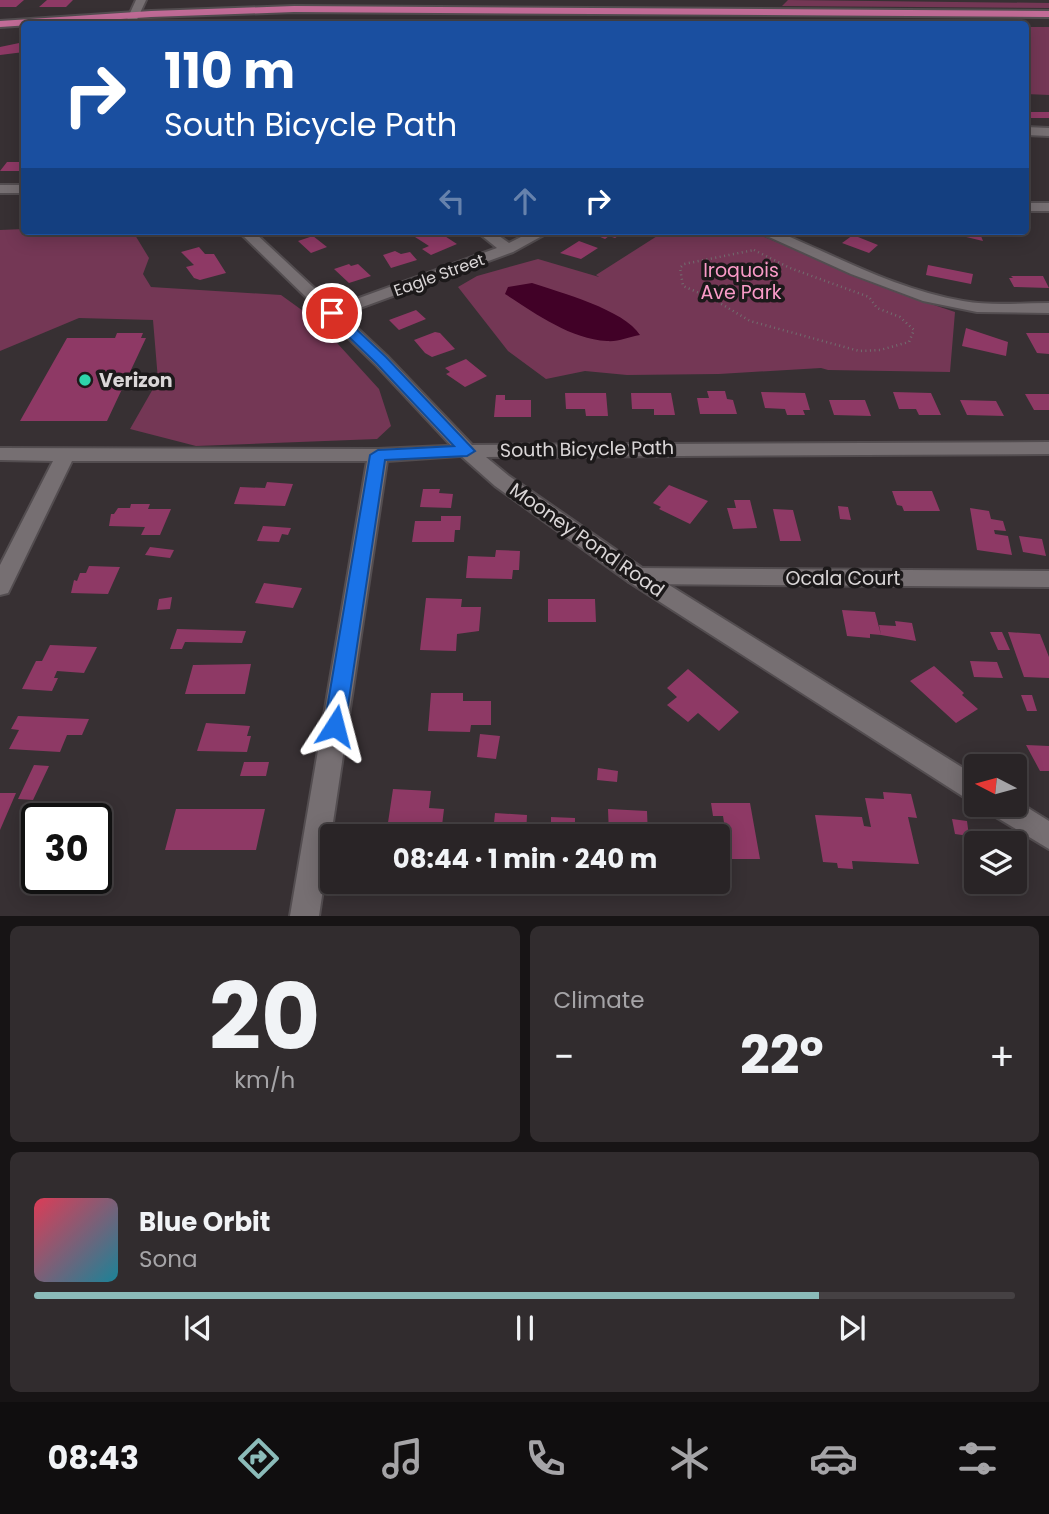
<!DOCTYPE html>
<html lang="en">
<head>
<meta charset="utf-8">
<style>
  :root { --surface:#292426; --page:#312c2e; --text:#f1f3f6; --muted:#a5a4a7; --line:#454143; --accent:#8bbbb9 }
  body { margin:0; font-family:Poppins,sans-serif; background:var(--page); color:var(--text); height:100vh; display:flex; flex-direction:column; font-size:26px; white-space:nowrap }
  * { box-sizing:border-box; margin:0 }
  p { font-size:23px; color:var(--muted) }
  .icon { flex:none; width:38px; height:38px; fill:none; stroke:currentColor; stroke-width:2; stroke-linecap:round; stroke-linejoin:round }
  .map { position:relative; height:916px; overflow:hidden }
  .side { display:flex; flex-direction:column; gap:10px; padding:10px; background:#171415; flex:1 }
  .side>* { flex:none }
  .hud { position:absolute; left:21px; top:21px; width:1008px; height:214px; border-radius:7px; box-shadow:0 4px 18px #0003,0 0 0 2px var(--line); background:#1a4fa0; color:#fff; overflow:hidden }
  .needle { width:46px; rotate:276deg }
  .controls { position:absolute; left:964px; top:754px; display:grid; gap:14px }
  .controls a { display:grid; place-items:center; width:63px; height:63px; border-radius:7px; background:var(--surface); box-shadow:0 4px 18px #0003,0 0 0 2px var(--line); font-size:35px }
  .speed { position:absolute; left:21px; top:803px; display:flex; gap:14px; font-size:35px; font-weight:700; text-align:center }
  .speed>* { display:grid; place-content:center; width:91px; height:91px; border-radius:50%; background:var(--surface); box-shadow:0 4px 18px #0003,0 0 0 2px var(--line); line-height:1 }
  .speed .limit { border:4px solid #111; border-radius:10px; background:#fff; color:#111 }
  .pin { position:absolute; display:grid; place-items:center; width:60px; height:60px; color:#fff; margin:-30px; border:4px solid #fff; border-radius:50%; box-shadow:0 2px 7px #0007 }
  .me { position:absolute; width:77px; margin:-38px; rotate:9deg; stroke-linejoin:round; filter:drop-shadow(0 0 5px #0008) }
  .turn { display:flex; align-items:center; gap:24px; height:147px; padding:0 28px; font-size:32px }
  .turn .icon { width:91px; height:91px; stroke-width:2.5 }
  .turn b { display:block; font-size:49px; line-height:60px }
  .lanes { display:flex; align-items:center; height:66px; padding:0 28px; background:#0003; justify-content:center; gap:35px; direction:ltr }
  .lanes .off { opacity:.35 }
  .big { font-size:52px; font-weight:700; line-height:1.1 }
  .side .tile { flex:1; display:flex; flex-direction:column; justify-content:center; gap:10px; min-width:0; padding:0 24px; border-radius:10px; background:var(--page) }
  .side .dial { align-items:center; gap:0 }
  .dial b { font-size:91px; line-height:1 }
  .song { display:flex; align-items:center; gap:21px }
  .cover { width:84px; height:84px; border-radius:10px; background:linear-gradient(135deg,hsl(350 70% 55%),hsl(190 70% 35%)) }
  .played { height:7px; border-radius:4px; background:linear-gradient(90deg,var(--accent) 80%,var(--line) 80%) }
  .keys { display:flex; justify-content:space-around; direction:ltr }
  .heat { display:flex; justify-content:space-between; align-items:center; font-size:38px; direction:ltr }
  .side .tiles { flex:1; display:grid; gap:10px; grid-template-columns:1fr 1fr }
  .tile:last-child { grid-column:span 2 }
  .trip { position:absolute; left:320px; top:824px; width:410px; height:70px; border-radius:7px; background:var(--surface); box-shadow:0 4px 18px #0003,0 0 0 2px var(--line); font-weight:700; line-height:70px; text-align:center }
  .menu { display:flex; height:112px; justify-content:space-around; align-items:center; background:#100e0f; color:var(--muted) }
  .menu .icon { width:49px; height:49px }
  .menu .current { color:var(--accent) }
  .menu b { font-size:32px; color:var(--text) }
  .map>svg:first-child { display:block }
  .green { fill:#743755 }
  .water { fill:#410127 }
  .building { fill:#8e3965 }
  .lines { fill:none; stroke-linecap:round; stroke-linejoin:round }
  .minor-casing { stroke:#534d50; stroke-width:4 }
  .tertiary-casing { stroke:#534d50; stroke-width:4 }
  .trunk-casing { stroke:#534d50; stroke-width:4 }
  .path { stroke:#726d6f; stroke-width:2.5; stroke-dasharray:1 3.5; stroke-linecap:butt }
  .minor { fill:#766f72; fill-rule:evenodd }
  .tertiary { fill:#766f72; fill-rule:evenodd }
  .trunk { fill:#c26c97; fill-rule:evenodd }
  .route { fill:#1a73e8; stroke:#114b97; stroke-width:2 }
  .poi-dot { fill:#2ed4ab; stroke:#1c191a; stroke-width:2.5 }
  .labels { text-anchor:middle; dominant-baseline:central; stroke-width:7; stroke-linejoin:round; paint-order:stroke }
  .far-street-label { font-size:16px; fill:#dad6d7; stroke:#1c191a }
  .park-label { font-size:19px; fill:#fb9bc8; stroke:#1c191a }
  .poi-label { font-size:19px; font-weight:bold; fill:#dad6d7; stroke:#1c191a; text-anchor:start }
  .street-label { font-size:19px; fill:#dad6d7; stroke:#1c191a }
</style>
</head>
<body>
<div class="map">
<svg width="1049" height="916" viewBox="0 0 1049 916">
  <rect width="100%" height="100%" fill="#373033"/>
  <path class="green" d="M788 0 1049 3V8L782 6Z
    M1026 27H1049V95L1026 94Z
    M24 229 126 231 135 235 149 258 143 274 151 287 281 295 317 321 379 389 391 426 377 439 196 446 130 429 158 380 153 320 79 318 0 351V230Z
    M665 231H750L904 295 955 312 950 372 828 370 821 368 719 374 627 375 585 371 546 379 508 351 458 287 477 276 538 259 599 277 596 275Z"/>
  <path class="water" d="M532 283C559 292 625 310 640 335 628 337 618 342 607 341 570 339 535 313 505 294L508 287Z"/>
  <path class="building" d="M0 0H24L16 7H0Z
    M47 0H73L66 7H39Z
    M24 42V52L0 55V47Z
    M1026 112H1049V118H1031Z
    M7 162H24V171H0Z
    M423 231H437L457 244 431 255 422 249 429 246 415 237Z
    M595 231H626L615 238 609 236 605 239 591 233Z
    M909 231H937L940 236 912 237Z
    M960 231H979L983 241 962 236Z
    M853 235 878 245 869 253 842 243Z
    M313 236 327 247 311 253 298 241Z
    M579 241 598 248 581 259 560 253Z
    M199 247 205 254H214L226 273 200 280 194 278 186 267 194 265 181 252Z
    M395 251 401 254 410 252 417 260 391 268 383 255Z
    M349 264 351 266 358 264 371 276 349 283 334 269Z
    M928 265 973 274 971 284 926 275Z
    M1011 276H1043L1049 288 1014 287 1009 278H1013Z
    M416 310 426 319 399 330 389 320Z
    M966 328 1008 342 1006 356 962 346Z
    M435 332 440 333 455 349 432 357 425 353 414 340Z
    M117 333H143L141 338H146L107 421H20L67 338H115Z
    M1026 333H1049V354L1037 353Z
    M466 359 487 376 465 387 446 374 450 372 445 368Z
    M707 391H725L727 399 733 400 737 414H700L697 398H709Z
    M761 392 805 393 810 410H803L805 415H787L785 409 765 408Z
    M893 392 931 393 941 415H919L916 409H899Z
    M565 393H606L608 416H586L585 409H566Z
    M631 393H671L675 415H654V409H632Z
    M1025 394H1049V410H1034Z
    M496 395H505V400H531V417H494Z
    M829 400H865L871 416 834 415Z
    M960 400 996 401 1004 416 967 415Z
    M267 482 293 484 285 506 234 504 240 487 265 488Z
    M669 485 708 501 690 524 659 509 661 507 653 503Z
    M423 489H440L439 493 453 494 451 508 420 507Z
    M892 491H932L940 511H904L902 506 897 505Z
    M734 500H750L757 528 733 529 727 508H736Z
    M131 504H150L148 509H171L160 535H141L145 527 109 526 111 514H114L118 508H130Z
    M838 506 848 507 851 520 840 519Z
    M970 508 989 511 991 519 1003 521 1006 531 994 530 995 534 1008 536 1012 555 977 550Z
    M773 509 793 510 801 541H780Z
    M441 516H461L460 530H455L454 542H412L415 521H441Z
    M263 526 291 528 288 535 282 534 279 542 257 541Z
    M1019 536 1042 539 1046 556 1023 552Z
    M150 547 174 550 170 558 145 555Z
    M496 550 520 551 519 570H513L512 579 466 578 468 556 495 557Z
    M89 566 120 567 108 594 71 593 74 580 77 581 80 573H86Z
    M264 583 302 588 293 608 255 603Z
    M172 597 170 609 157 610 159 599Z
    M426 598 462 599 461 607H481L479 631 457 634 456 651 420 650Z
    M548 599H595L596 622H548Z
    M842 610 875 612 881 635 870 634V638L847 636Z
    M895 621 912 623 916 641 881 635 879 625 896 626Z
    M177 629 246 631 242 643 185 642 182 649H170Z
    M990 632H1002L1010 650H998Z
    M1008 632 1040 634 1049 657V678L1024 677Z
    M50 645 97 647 84 673 57 671 54 678H58L52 691 22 689 36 661H42Z
    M970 661 997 662 1003 678 974 677Z
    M251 664 245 694H185L193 665Z
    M934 666 964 693 962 695 978 709 956 723 910 681Z
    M688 669 739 712 719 731 698 713 688 722 667 705 677 697 667 688Z
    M431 693H463V701H491V725H471L470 732 428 731Z
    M1021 695H1032L1037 711H1027Z
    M18 716 89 719 82 735H67L60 752 9 749 19 730 11 729Z
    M206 723 250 726 247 736H251L247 752 197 751Z
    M480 734 500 736 496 759 477 757Z
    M1026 745 1049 746V771H1040Z
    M244 762H269L266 776H240Z
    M34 765 49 766 33 800 18 799Z
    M598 768 618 771 617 782 597 780Z
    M393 789 431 791 429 808 444 809 441 834 386 836Z
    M883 792 911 794 917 818 908 817 919 864 852 861 853 869 838 868 837 863 823 862 815 815 862 817 864 826 871 827 865 798 884 799Z
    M0 793H16L0 830Z
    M711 803H750L760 859H718V836H695L694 829H725L723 816H713Z
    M176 809H265L256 850H165Z
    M608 809 647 811 648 836H609Z
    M495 813 527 815 526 836H484L485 822 494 823Z
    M67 814 93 816 92 819H64Z
    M551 817 575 818V826H580L581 836H551Z
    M952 819 967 821 969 836 955 834Z"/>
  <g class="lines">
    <defs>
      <path id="minor" d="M1026 127 1049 128V136L1026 135Z
        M0 185H24V193H0Z
        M1026 203H1049V211H1026Z
        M476 231H492L509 243 533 231H551L513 252 338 316H326L324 313 326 310 497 248Z
        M756 231H776C836 256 897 290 963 301 991 306 1020 303 1049 303V313L977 312 923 301 851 274Z
        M467 445 474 447 477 451 474 455 387 461 319 916H290L367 461H72L11 587 8 593 0 595V565L53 461 0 460V448L378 449Z
        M637 568 1049 571V587L637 584 629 582 626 576 629 570Z"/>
      <path id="tertiary" d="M136 0H146L135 24H125Z
        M238 231H253L387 356 472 445 1049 442V454L486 457 509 476 645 570 976 776V802L967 799 629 582 495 486 460 455 375 364Z
        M1015 800 1049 821V849L991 814 987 805H1015Z"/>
      <path id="trunk" d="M294 6 1049 11V17L294 12 151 17 0 27V21L151 11Z"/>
    </defs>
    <use href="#minor" class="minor-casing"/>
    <use href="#tertiary" class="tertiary-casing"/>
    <use href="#trunk" class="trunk-casing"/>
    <path class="path" d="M754 250 790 268 869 297 877 308 900 317 914 330 909 342 880 350 859 351 750 321 713 299 683 286 680 268 684 264Z"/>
    <use href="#minor" class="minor"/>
    <use href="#tertiary" class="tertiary"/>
    <use href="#trunk" class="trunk"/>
  </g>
  <path class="route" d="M332 309 337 311 386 357 475 451 467 456 385 460 345 726 342 732 335 735 327 732 324 726 370 455 378 450 454 446 376 363 327 316V311Z"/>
  <circle class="poi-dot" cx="85" cy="380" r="7"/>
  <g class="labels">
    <g class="far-street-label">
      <text transform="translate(439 275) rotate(-20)">Eagle Street</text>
    </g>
    <g class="park-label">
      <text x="741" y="270">Iroquois<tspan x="741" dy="22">Ave Park</tspan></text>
    </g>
    <g class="poi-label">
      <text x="99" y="380">Verizon</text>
    </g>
    <g class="street-label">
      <text transform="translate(587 449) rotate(-1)">South Bicycle Path</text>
      <text transform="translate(587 540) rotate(35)">Mooney Pond Road</text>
      <text x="843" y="578">Ocala Court</text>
    </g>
  </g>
</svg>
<div class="controls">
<a><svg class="needle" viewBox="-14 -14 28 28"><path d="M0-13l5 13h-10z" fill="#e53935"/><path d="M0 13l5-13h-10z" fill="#a5a4a7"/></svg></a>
<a><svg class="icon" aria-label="layers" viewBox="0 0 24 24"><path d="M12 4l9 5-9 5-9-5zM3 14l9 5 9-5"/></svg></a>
</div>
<div class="speed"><div class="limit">30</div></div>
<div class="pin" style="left:332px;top:313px;background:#d93025"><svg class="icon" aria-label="arrive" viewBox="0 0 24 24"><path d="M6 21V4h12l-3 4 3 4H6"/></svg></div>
<svg class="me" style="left:335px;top:726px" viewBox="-20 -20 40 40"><path d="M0-17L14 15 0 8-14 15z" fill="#1a73e8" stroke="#fff" stroke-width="4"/></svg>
<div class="trip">08:44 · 1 min · 240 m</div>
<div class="hud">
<div class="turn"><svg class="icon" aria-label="right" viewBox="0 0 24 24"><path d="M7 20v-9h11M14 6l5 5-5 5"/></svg><div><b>110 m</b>South Bicycle Path</div></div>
<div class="lanes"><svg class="icon off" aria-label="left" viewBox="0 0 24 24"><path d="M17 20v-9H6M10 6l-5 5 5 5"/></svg><svg class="icon off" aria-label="ahead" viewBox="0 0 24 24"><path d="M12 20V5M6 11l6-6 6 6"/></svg><svg class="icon" aria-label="right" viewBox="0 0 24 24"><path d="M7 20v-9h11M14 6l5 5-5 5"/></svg></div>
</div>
</div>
<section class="side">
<div class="tiles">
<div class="tile dial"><b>20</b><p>km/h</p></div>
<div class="tile"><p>Climate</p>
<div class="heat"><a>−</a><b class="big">22°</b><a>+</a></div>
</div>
<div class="tile">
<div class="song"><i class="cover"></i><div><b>Blue Orbit</b><p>Sona</p></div></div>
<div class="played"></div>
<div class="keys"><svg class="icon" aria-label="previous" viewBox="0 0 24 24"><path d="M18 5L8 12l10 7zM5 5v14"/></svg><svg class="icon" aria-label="pause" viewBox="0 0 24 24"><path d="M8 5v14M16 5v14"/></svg><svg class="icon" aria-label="next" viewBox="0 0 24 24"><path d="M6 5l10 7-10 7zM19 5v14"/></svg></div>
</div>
</div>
</section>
<nav class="menu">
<b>08:43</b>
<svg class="icon current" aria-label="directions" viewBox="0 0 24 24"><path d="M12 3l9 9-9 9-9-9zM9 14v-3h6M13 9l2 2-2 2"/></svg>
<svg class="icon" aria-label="music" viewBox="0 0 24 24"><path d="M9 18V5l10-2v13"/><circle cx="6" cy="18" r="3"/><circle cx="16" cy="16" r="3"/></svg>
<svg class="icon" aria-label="phone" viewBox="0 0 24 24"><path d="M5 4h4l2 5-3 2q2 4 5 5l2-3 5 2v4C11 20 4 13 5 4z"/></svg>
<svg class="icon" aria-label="climate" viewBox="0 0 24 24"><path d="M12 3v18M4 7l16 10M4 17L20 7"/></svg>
<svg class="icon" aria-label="car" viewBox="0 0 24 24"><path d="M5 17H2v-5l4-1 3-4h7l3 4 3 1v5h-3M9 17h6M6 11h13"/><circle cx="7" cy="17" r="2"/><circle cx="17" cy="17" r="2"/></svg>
<svg class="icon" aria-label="filters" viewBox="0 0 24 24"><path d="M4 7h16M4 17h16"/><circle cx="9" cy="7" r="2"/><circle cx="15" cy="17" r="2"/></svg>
</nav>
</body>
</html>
